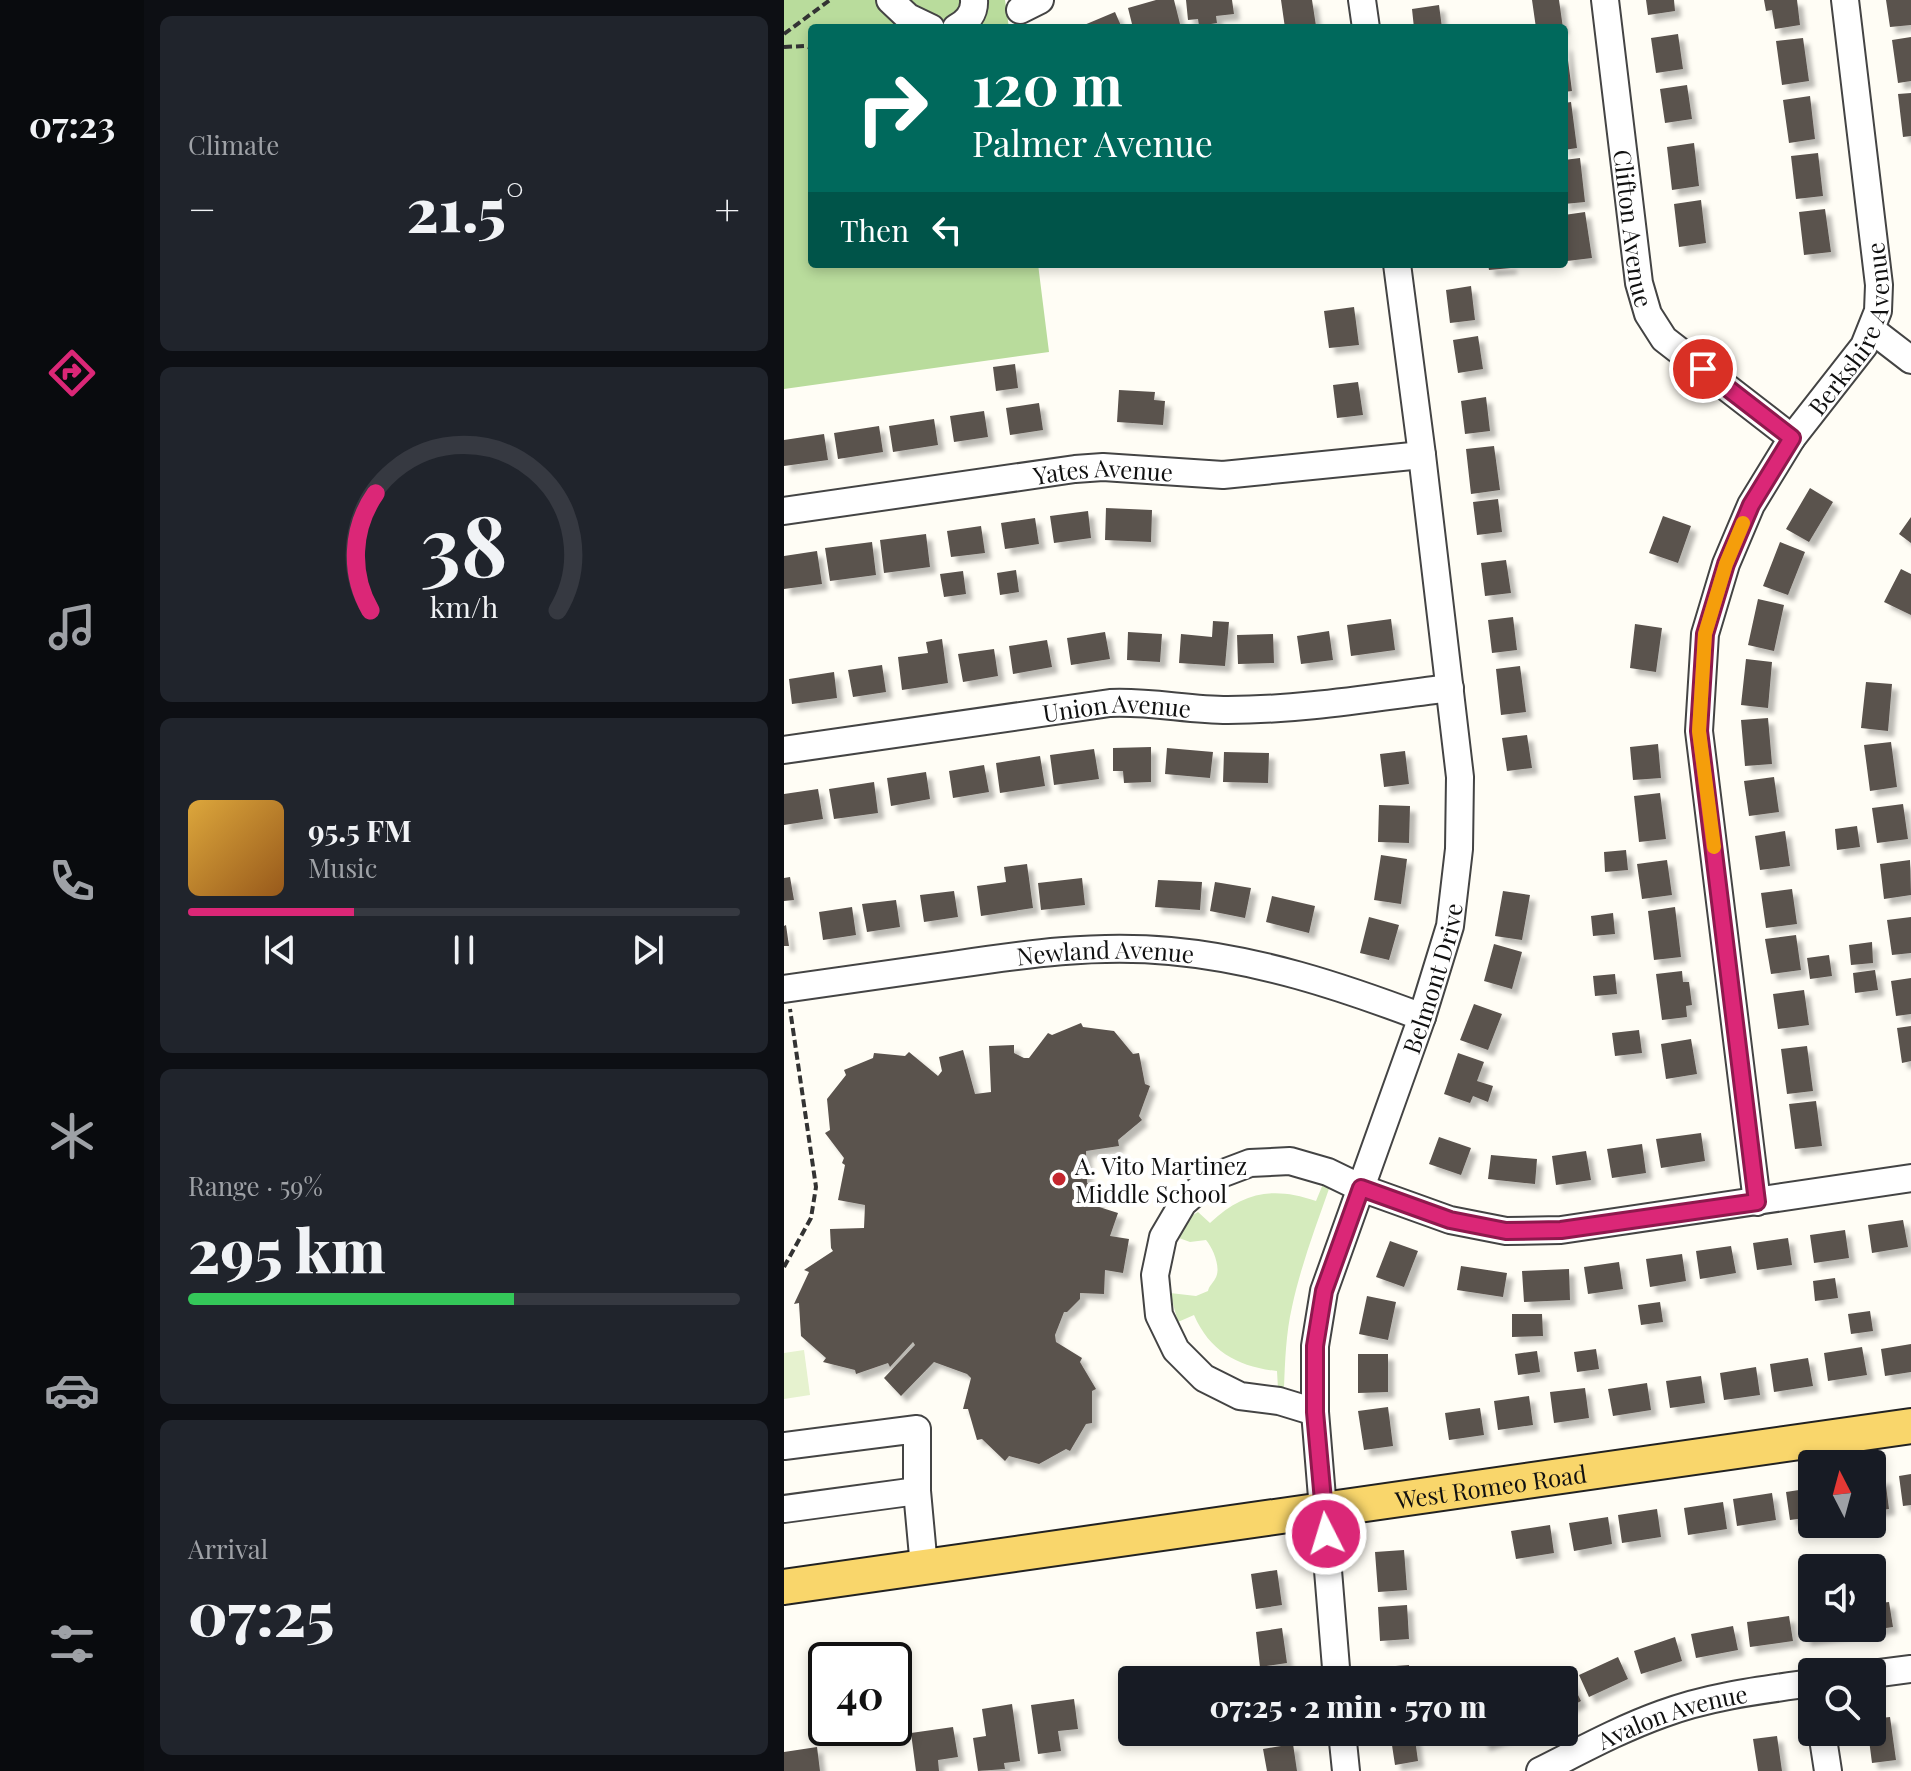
<!DOCTYPE html>
<html lang="en">
<head>
<meta charset="utf-8">
<style>
  :root { --surface:#171b24; --page:#20242c; --text:#f1f3f6; --muted:#9ea1a6; --line:#363941; --accent:#db2777 }
  body { margin:0; font-family:"Playfair Display",serif; background:var(--page); color:var(--text); height:100vh; display:flex; flex-direction:column; font-size:30px; white-space:nowrap }
  * { box-sizing:border-box; margin:0 }
  p { font-size:26px; color:var(--muted) }
  .icon { flex:none; width:44px; height:44px; fill:none; stroke:currentColor; stroke-width:2; stroke-linecap:round; stroke-linejoin:round }
  .map { position:relative; flex:1; overflow:hidden }
  .side { display:flex; flex-direction:column; gap:16px; padding:16px; background:#0d0f14; width:640px }
  .side>* { flex:none }
  .hud { position:absolute; left:24px; top:24px; width:760px; height:244px; border-radius:8px; box-shadow:0 4px 12px #0003; background:#00695c; color:#fff; overflow:hidden }
  .needle { width:52px; rotate:354deg }
  .buttons { position:absolute; left:1014px; top:1450px; display:grid; gap:16px }
  .buttons a { display:grid; place-items:center; width:88px; height:88px; border-radius:8px; background:var(--surface); box-shadow:0 4px 12px #0003; font-size:40px }
  .speed { position:absolute; left:24px; top:1642px; display:flex; gap:16px; font-size:40px; font-weight:700; text-align:center }
  .speed>* { display:grid; place-content:center; width:104px; height:104px; border-radius:50%; background:var(--surface); box-shadow:0 4px 12px #0003; line-height:1 }
  .speed .limit { border:4px solid #111; border-radius:12px; background:#fff; color:#111 }
  .pin { position:absolute; display:grid; place-items:center; width:68px; height:68px; color:#fff; margin:-34px; border:4px solid #fff; border-radius:50%; box-shadow:0 2px 8px #0007 }
  .me { position:absolute; width:88px; margin:-44px; rotate:355deg; stroke-linejoin:round; filter:drop-shadow(0 0 6px #0008) }
  .turn { display:flex; align-items:center; gap:28px; height:168px; padding:0 32px; font-size:36px }
  .turn .icon { width:104px; height:104px; stroke-width:2.5 }
  .turn b { display:block; font-size:56px; line-height:68px }
  .then { display:flex; align-items:center; height:76px; padding:0 32px; background:#0003; gap:16px; font-size:30px }
  .big { font-size:60px; font-weight:800; line-height:1.1 }
  .side .card { flex:1; display:flex; flex-direction:column; justify-content:center; gap:12px; min-width:0; padding:0 28px; border-radius:12px; background:var(--page) }
  .side .dial { align-items:center; gap:0 }
  .dial svg { height:208px; overflow:visible; fill:none; stroke:var(--line); stroke-width:7; stroke-linecap:round; text-anchor:middle }
  .dial text { fill:var(--text); stroke:none }
  .song { display:flex; align-items:center; gap:24px }
  .cover { width:96px; height:96px; border-radius:12px; background:linear-gradient(135deg,hsl(40 70% 55%),hsl(30 70% 35%)) }
  .played { height:8px; border-radius:4px; background:linear-gradient(90deg,var(--accent) 30%,var(--line) 30%) }
  .keys { display:flex; justify-content:space-around; direction:ltr }
  .heat { display:flex; justify-content:space-between; align-items:center; font-size:44px; direction:ltr }
  .charge { height:12px; border-radius:6px; background:linear-gradient(90deg,#34c759 59%,var(--line) 0) }
  .trip { position:absolute; left:334px; top:1666px; width:460px; height:80px; border-radius:8px; background:var(--surface); box-shadow:0 4px 12px #0003; font-weight:800; line-height:80px; text-align:center }
  main { display:flex; flex:1; min-height:0 }
  .tabs { display:flex; flex-direction:column; width:144px; justify-content:space-around; align-items:center; background:#090b0e; color:var(--muted) }
  .tabs .icon { width:56px; height:56px }
  .tabs .selected { color:var(--accent) }
  .tabs b { font-size:36px; color:var(--text) }
  .map>svg:first-child { display:block }
  .green { fill:#d5ebbd }
  .forest { fill:#b9dc9c }
  .pitch { fill:#e6f2cf }
  .building { fill:#5a524d; filter:url(#shadow) }
  .lines { fill:none; stroke-linecap:round; stroke-linejoin:round }
  .minor-casing { stroke:#444; stroke-width:30 }
  .major-casing { stroke:#222; stroke-width:38 }
  .path { stroke:#333; stroke-width:4; stroke-dasharray:8 4; stroke-linecap:butt }
  .minor { stroke:#fff; stroke-width:26 }
  .major { stroke:#f9d66b; stroke-width:34 }
  .route-casing { stroke:#8e194d; stroke-width:20 }
  .route { stroke:#db2777; stroke-width:14 }
  .slow { stroke:#f59e0b; stroke-width:14 }
  .poi-dot { fill:#c4262e; stroke:#fff; stroke-width:3 }
  .labels { text-anchor:middle; dominant-baseline:central; stroke-width:8; stroke-linejoin:round; paint-order:stroke }
  .street-label { font-size:24px; fill:#111; stroke:#fff }
  .poi-label { font-size:24px; fill:#111; stroke:#fff; text-anchor:start }
</style>
</head>
<body>
<main>
<nav class="tabs">
<b>07:23</b>
<svg class="icon selected" aria-label="directions" viewBox="0 0 24 24"><path d="M12 3l9 9-9 9-9-9zM9 14v-3h6M13 9l2 2-2 2"/></svg>
<svg class="icon" aria-label="music" viewBox="0 0 24 24"><path d="M9 18V5l10-2v13"/><circle cx="6" cy="18" r="3"/><circle cx="16" cy="16" r="3"/></svg>
<svg class="icon" aria-label="phone" viewBox="0 0 24 24"><path d="M5 4h4l2 5-3 2q2 4 5 5l2-3 5 2v4C11 20 4 13 5 4z"/></svg>
<svg class="icon" aria-label="climate" viewBox="0 0 24 24"><path d="M12 3v18M4 7l16 10M4 17L20 7"/></svg>
<svg class="icon" aria-label="car" viewBox="0 0 24 24"><path d="M5 17H2v-5l4-1 3-4h7l3 4 3 1v5h-3M9 17h6M6 11h13"/><circle cx="7" cy="17" r="2"/><circle cx="17" cy="17" r="2"/></svg>
<svg class="icon" aria-label="filters" viewBox="0 0 24 24"><path d="M4 7h16M4 17h16"/><circle cx="9" cy="7" r="2"/><circle cx="15" cy="17" r="2"/></svg>
</nav>
<section class="side">
<div class="card"><p>Climate</p>
<div class="heat"><a>−</a><b class="big">21.5°</b><a>+</a></div>
</div>
<div class="card dial"><svg viewBox="0 0 100 80">
<path d="M14 69A42 42 0 1 1 86 69"/>
<path d="M14 69A42 42 0 0 1 16 24" stroke="#db2777"/>
<text x="50" y="56" font-size="32" font-weight="700">38</text>
<text x="50" y="72" font-size="11">km/h</text>
</svg></div>
<div class="card">
<div class="song"><i class="cover"></i><div><b>95.5 FM</b><p>Music</p></div></div>
<div class="played"></div>
<div class="keys"><svg class="icon" aria-label="previous" viewBox="0 0 24 24"><path d="M18 5L8 12l10 7zM5 5v14"/></svg><svg class="icon" aria-label="pause" viewBox="0 0 24 24"><path d="M8 5v14M16 5v14"/></svg><svg class="icon" aria-label="next" viewBox="0 0 24 24"><path d="M6 5l10 7-10 7zM19 5v14"/></svg></div>
</div>
<div class="card"><p>Range · 59%</p><b class="big">295 km</b><div class="charge"></div></div>
<div class="card"><p>Arrival</p><b class="big">07:25</b></div>
</section>
<div class="map">
<svg width="1127" height="1771" viewBox="0 0 1127 1771">
  <defs>
    <filter id="shadow"><feDropShadow dx="6" dy="6" stdDeviation="2" flood-color="#0004"/></filter>
  </defs>
  <rect width="100%" height="100%" fill="#fffdf5"/>
  <path class="green" d="M539 1184 546 1186C532 1226 517 1265 508 1307 502 1333 501 1361 500 1389H494L493 1371C455 1367 426 1352 410 1315L394 1322 386 1293 412 1296 424 1291C425 1286 429 1283 431 1279 438 1269 429 1248 422 1240L406 1242 395 1238 409 1215 414 1212 426 1223C459 1192 489 1186 532 1201Z"/>
  <path class="forest" d="M0 0H221L225 28H28V264H254L265 352 0 389Z"/>
  <path class="pitch" d="M20 1350 26 1395 0 1399V1353Z"/>
  <path class="building" d="M372 0H390L396 24 380 28H349L344 8Z
    M402 0H448L450 14 432 16 433 23 415 26 414 19 404 20Z
    M497 0H528L532 26 501 28Z
    M748 0H775L779 28H752Z
    M862 0H890L891 11 864 15Z
    M980 0H1013L1016 25 991 29 988 10 982 11Z
    M1102 0H1127V25L1106 27Z
    M655 5 658 28H630L628 9Z
    M331 12 338 28H293Z
    M894 34 899 69 872 73 867 38Z
    M1127 37V81L1114 83 1108 40Z
    M1019 38 1025 81 998 85 992 41Z
    M780 45H782L788 91 780 92Z
    M903 85 908 119 881 123 876 89Z
    M1127 93V136L1119 137 1114 94Z
    M1026 96 1031 139 1005 143 999 100Z
    M787 102 793 148 780 150V103Z
    M910 143 915 186 888 190 883 147Z
    M1034 153 1039 196 1012 199 1007 156Z
    M796 158 801 202 780 204V160Z
    M917 200 922 243 895 247 890 204Z
    M1041 209 1047 252 1020 255 1015 212Z
    M801 212 808 258 783 261 780 242V215Z
    M704 264H727V268L705 270Z
    M687 286 691 320 666 323 662 290Z
    M570 307 575 345 545 348 540 311Z
    M694 336 699 369 674 373 669 340Z
    M231 364 234 388 212 391 209 367Z
    M574 382 579 415 553 418 549 385Z
    M335 390 371 392 370 400 381 401 379 425 333 422Z
    M702 397 706 431 681 434 677 401Z
    M255 403 259 430 226 435 222 408Z
    M200 411 204 437 170 442 166 416Z
    M150 419 154 445 109 452 105 426Z
    M95 426 99 452 54 459 50 433Z
    M40 434 44 460 0 466V440Z
    M710 446 716 490 687 494 682 449Z
    M1026 488 1049 502 1025 542 1002 529Z
    M714 499 718 532 693 535 689 502Z
    M322 508 368 510 367 542 321 540Z
    M304 511 307 538 270 543 266 516Z
    M879 516 907 526 894 563 865 553Z
    M1127 517V543L1115 534Z
    M251 518 255 544 221 549 217 523Z
    M197 526 201 553 167 557 163 531Z
    M142 534 146 567 100 573 96 540Z
    M88 542 92 575 46 581 41 548Z
    M996 542 1021 552 1004 595 979 586Z
    M33 551 38 584 0 589V556Z
    M722 560 727 593 701 596 697 563Z
    M1117 569 1127 574V615L1100 602Z
    M232 570 235 592 216 595 213 573Z
    M179 571 182 594 160 597 156 574Z
    M974 599 1000 605 990 651 964 645Z
    M729 617 733 650 708 653 704 620Z
    M607 619 611 650 567 656 563 625Z
    M429 621 445 622 441 666 395 663 397 634 428 637Z
    M851 624 878 628 872 672 846 668Z
    M545 631 549 660 517 664 513 636Z
    M321 632 326 659 287 665 283 638Z
    M344 632 378 634 376 662 343 660Z
    M489 634 490 663 454 664 453 635Z
    M158 639 164 683 118 690 114 657 144 653 142 642Z
    M263 640 268 667 229 674 225 646Z
    M210 649 214 676 179 682 174 654Z
    M962 659 988 662 984 708 957 705Z
    M98 665 102 692 69 697 64 670Z
    M736 666 742 712 717 715 712 669Z
    M50 672 53 698 8 704 5 679Z
    M1082 682 1108 684 1104 731 1077 728Z
    M984 718 988 764 961 766 957 720Z
    M743 735 748 768 723 771 718 738Z
    M1107 742 1113 787 1086 791 1080 745Z
    M874 744 877 778 849 780 846 747Z
    M367 747V782L340 783 339 771H329V748Z
    M383 748 429 752 426 778 381 774Z
    M310 749 315 779 270 785 266 755Z
    M621 751 625 784 600 787 596 754Z
    M440 752 485 753 484 783 439 782Z
    M256 756 261 786 216 793 212 763Z
    M200 765 205 792 169 798 165 771Z
    M142 772 146 799 107 806 103 778Z
    M990 777 995 812 965 816 960 781Z
    M90 782 94 813 50 819 45 789Z
    M34 789 39 819 0 825V794Z
    M876 793 882 839 855 842 850 796Z
    M1119 804 1124 839 1093 843 1088 808Z
    M595 805 626 806 625 843 594 842Z
    M1073 826 1076 847 1053 850 1051 829Z
    M1001 831 1006 866 976 870 971 836Z
    M842 850 844 870 821 872 820 852Z
    M597 855 623 859 617 904 590 900Z
    M883 860 888 895 858 899 853 864Z
    M1126 860 1127 895 1100 899 1096 864Z
    M243 864 249 908 197 916 193 886 222 882 220 867Z
    M6 877 10 900 0 901V878Z
    M298 878 301 905 257 910 254 883Z
    M374 880 418 882 416 910 371 907Z
    M431 882 467 888 461 918 426 911Z
    M1008 889 1013 924 982 928 977 893Z
    M170 891 174 917 140 922 136 895Z
    M719 891 746 895 738 940 711 936Z
    M488 896 531 906 525 933 482 922Z
    M112 900 116 927 83 932 78 904Z
    M68 907 72 935 39 940 35 912Z
    M891 907 897 957 870 960 864 911Z
    M829 913 831 934 809 936 807 916Z
    M585 917 615 925 605 960 576 953Z
    M1127 917V953L1108 955 1103 920Z
    M2 925 5 946H0V926Z
    M1012 935 1017 970 987 974 981 939Z
    M1088 942 1089 963 1067 965 1065 945Z
    M710 944 738 952 728 989 700 981Z
    M1045 955 1048 976 1026 979 1023 958Z
    M1091 970 1094 990 1071 993 1069 973Z
    M898 971 899 982H905L908 1005 902 1006 903 1017 878 1020 872 974Z
    M831 974 833 994 811 996 809 976Z
    M1127 978V1014L1112 1016 1107 981Z
    M1020 990 1025 1025 994 1029 989 994Z
    M690 1004 718 1014 704 1050 676 1040Z
    M297 1023 299 1027 330 1031 349 1054 355 1053 361 1084 366 1086 355 1116 358 1120 334 1140 335 1146 302 1151 303 1183H306L314 1199 312 1206 334 1213 326 1236 345 1239 339 1273 321 1270 320 1294 296 1293V1299L283 1312H280L271 1335 272 1342 298 1358 296 1362 312 1389 308 1391V1423L302 1424 286 1451 282 1449 255 1464 225 1456 221 1461 198 1439 193 1440 184 1409H179L187 1378 183 1374 150 1362 117 1396 100 1378 131 1345 129 1342 106 1367 104 1363 72 1374 71 1370 39 1362 42 1358 17 1336 15 1303 10 1304 25 1272 20 1270 49 1251 47 1248 46 1229 80 1228 81 1205 54 1200 61 1165 58 1163 60 1158 41 1133 46 1130 43 1099 62 1075 60 1070 89 1058 90 1053 121 1056 125 1052 154 1076 158 1071 155 1057 179 1050 191 1094 207 1092 205 1046 230 1045V1053L240 1058H245L264 1033 268 1035Z
    M1127 1026V1061L1118 1063 1113 1028Z
    M855 1030 858 1053 831 1056 828 1033Z
    M907 1039 913 1074 882 1079 877 1044Z
    M1023 1046 1029 1091 1003 1094 997 1049Z
    M674 1053 700 1062 693 1081 709 1086 704 1102 689 1096 686 1103 660 1094Z
    M1032 1101 1038 1146 1011 1149 1005 1104Z
    M917 1133 921 1161 877 1168 872 1139Z
    M655 1137 687 1148 677 1175 645 1164Z
    M858 1144 862 1173 828 1178 823 1149Z
    M802 1151 807 1180 772 1185 768 1156Z
    M707 1155 753 1159 751 1184 704 1179Z
    M1119 1220 1124 1247 1088 1253 1084 1225Z
    M1061 1230 1065 1258 1030 1263 1026 1235Z
    M1004 1238 1008 1265 973 1270 969 1243Z
    M606 1241 634 1251 620 1287 592 1277Z
    M947 1246 952 1273 916 1279 912 1251Z
    M898 1254 902 1281 866 1287 862 1259Z
    M835 1262 839 1289 804 1294 800 1267Z
    M677 1266 723 1273 719 1297 673 1290Z
    M785 1269 786 1300 740 1302 738 1271Z
    M1051 1278 1054 1298 1031 1301 1029 1281Z
    M583 1296 612 1302 604 1340 575 1334Z
    M876 1302 879 1322 857 1325 854 1305Z
    M1086 1311 1089 1331 1067 1334 1064 1314Z
    M728 1314H758L759 1336 728 1337Z
    M1127 1344V1372L1101 1376 1097 1349Z
    M1078 1347 1083 1375 1044 1381 1040 1353Z
    M812 1349 815 1369 793 1372 790 1352Z
    M753 1351 756 1372 734 1375 731 1354Z
    M574 1354H604V1392L574 1393Z
    M1024 1358 1029 1386 990 1392 986 1364Z
    M972 1367 976 1395 940 1400 936 1373Z
    M917 1376 921 1403 886 1408 882 1381Z
    M863 1383 867 1410 829 1416 824 1389Z
    M801 1388 805 1418 770 1423 766 1392Z
    M745 1396 749 1425 714 1430 710 1401Z
    M604 1407 609 1446 580 1450 574 1411Z
    M696 1408 700 1435 665 1440 661 1413Z
    M1127 1474V1505L1119 1506 1115 1476Z
    M1101 1478 1105 1509 1088 1511V1480Z
    M1028 1488V1517L1006 1520 1002 1492Z
    M988 1493 992 1520 953 1526 949 1499Z
    M939 1502 943 1529 904 1535 900 1508Z
    M873 1509 877 1537 838 1543 834 1515Z
    M824 1517 828 1544 790 1551 785 1523Z
    M766 1525 770 1553 732 1559 727 1531Z
    M620 1550 623 1590 594 1592 591 1552Z
    M493 1570 498 1605 472 1609 467 1574Z
    M1105 1602 1109 1627 1088 1630V1604Z
    M623 1605 625 1639 596 1641 594 1607Z
    M1028 1613V1628H1063L1064 1633 1021 1640 1017 1615Z
    M1005 1616 1009 1641 966 1647 963 1622Z
    M949 1626 954 1650 912 1658 907 1634Z
    M498 1628 503 1663 476 1667 472 1632Z
    M891 1637 898 1661 857 1674 850 1651Z
    M834 1657 844 1679 805 1697 795 1675Z
    M625 1665 626 1680H599L598 1667Z
    M782 1671 797 1701 780 1710V1680H763Z
    M290 1699 294 1729 274 1731 277 1751 254 1754 247 1705Z
    M228 1704 236 1761 220 1763 221 1769 194 1771 189 1738 202 1736 198 1709Z
    M1106 1717 1112 1760 1088 1763 1084 1732H1088V1719Z
    M169 1727 174 1757 154 1760 155 1771H132L127 1733Z
    M606 1732H630L634 1761 611 1765Z
    M695 1732H735L700 1745Z
    M993 1736 998 1771H974L969 1739Z
    M509 1744 513 1771H483L479 1749Z
    M33 1747 36 1771H0V1752Z"/>
  <g class="lines">
    <defs>
      <g id="minor">
        <path d="M106 0 124 17 147 28"/>
        <path d="M578 0 582 28"/>
        <path id="s1" d="M821 0 855 283 864 314 880 339 1008 438"/>
        <path d="M236 10 256 0"/>
        <path d="M172 28C183 22 191 13 190 0"/>
        <path d="M1088 330 1127 360"/>
        <path id="s2" d="M0 511 291 469 319 467 439 475 638 455"/>
        <path id="s3" d="M0 750 326 703C366 701 404 710 444 710 518 710 592 697 666 688"/>
        <path id="s4" d="M0 989C56 981 112 973 168 965 241 954 313 944 386 951 474 959 556 986 638 1017"/>
        <path id="s5" d="M973 1202 915 731 921 634 942 564 967 505 1008 438 1080 346 1094 311 1095 285 1061 0"/>
        <path d="M531 1412 495 1401 456 1396 420 1378 392 1350 375 1315 371 1275 379 1237 399 1203 429 1177 466 1163 506 1161 544 1172 577 1188 666 1220 722 1231 777 1230 1127 1178"/>
        <path d="M0 1446 133 1429V1491L140 1567"/>
        <path d="M0 1509 133 1491"/>
        <path d="M1088 1674 1127 1669"/>
        <path id="s6" d="M553 1680 531 1412V1346L540 1291 638 1017 666 926 675 849 676 777 638 455 613 264"/>
        <path d="M558 1732 562 1771"/>
        <path d="M1038 1732 1044 1771"/>
        <path id="s7" d="M756 1771C796 1751 836 1729 878 1714 926 1696 978 1690 1028 1683"/>
      </g>
      <g id="major">
        <path id="s8" d="M0 1587 1127 1426"/>
      </g>
    </defs>
    <use href="#minor" class="minor-casing"/>
    <use href="#major" class="major-casing"/>
    <path class="path" d="M0 34 46 0
      M0 47 20 46 28 48
      M0 1267 27 1218 32 1187 6 1009"/>
    <use href="#minor" class="minor"/>
    <use href="#major" class="major"/>
  </g>
  <g class="lines">
    <defs>
      <path id="route" d="M542 1534 531 1412V1346L540 1291 577 1188 666 1220 722 1231 777 1230 973 1202 915 731 921 634 942 564 967 505 1008 438 919 369"/>
    </defs>
    <use href="#route" class="route-casing"/>
    <use href="#route" class="route"/>
    <path class="slow" d="M930 847 915 731 921 634 942 564 959 523"/>
  </g>
  <circle class="poi-dot" cx="275" cy="1179" r="8"/>
  <g class="labels">
    <g class="street-label">
      <text stroke="none"><textPath href="#s1" startOffset="230">Clifton Avenue</textPath></text>
      <text stroke="none"><textPath href="#s5" startOffset="916">Berkshire Avenue</textPath></text>
      <text stroke="none"><textPath href="#s2" startOffset="322">Yates Avenue</textPath></text>
      <text stroke="none"><textPath href="#s3" startOffset="336">Union Avenue</textPath></text>
      <text stroke="none"><textPath href="#s4" startOffset="324">Newland Avenue</textPath></text>
      <text stroke="none"><textPath href="#s6" startOffset="722">Belmont Drive</textPath></text>
      <text stroke="none"><textPath href="#s8" startOffset="714">West Romeo Road</textPath></text>
      <text stroke="none"><textPath href="#s7" startOffset="144">Avalon Avenue</textPath></text>
    </g>
    <g class="poi-label">
      <text x="291" y="1165">A. Vito Martinez<tspan x="291" dy="28">Middle School</tspan></text>
    </g>
  </g>
</svg>
<div class="buttons">
<a><svg class="needle" viewBox="-14 -14 28 28"><path d="M0-13l5 13h-10z" fill="#e53935"/><path d="M0 13l5-13h-10z" fill="#9ea1a6"/></svg></a>
<a><svg class="icon" aria-label="sound" viewBox="0 0 24 24"><path d="M4 9h4l5-4v14l-5-4H4zM17 9q2 3 0 6"/></svg></a>
<a><svg class="icon" aria-label="search" viewBox="0 0 24 24"><circle cx="10" cy="10" r="6"/><path d="M15 15l6 6"/></svg></a>
</div>
<div class="speed"><div class="limit">40</div></div>
<div class="pin" style="left:919px;top:369px;background:#d93025"><svg class="icon" aria-label="arrive" viewBox="0 0 24 24"><path d="M6 21V4h12l-3 4 3 4H6"/></svg></div>
<svg class="me" style="left:542px;top:1534px" viewBox="-20 -20 40 40"><circle r="17" fill="#db2777" stroke="#fff" stroke-width="3"/><path d="M0-11L8 9 0 5-8 9z" fill="#fff"/></svg>
<div class="trip">07:25 · 2 min · 570 m</div>
<div class="hud">
<div class="turn"><svg class="icon" aria-label="right" viewBox="0 0 24 24"><path d="M7 20v-9h11M14 6l5 5-5 5"/></svg><div><b>120 m</b>Palmer Avenue</div></div>
<div class="then">Then<svg class="icon" aria-label="left" viewBox="0 0 24 24"><path d="M17 20v-9H6M10 6l-5 5 5 5"/></svg></div>
</div>
</div>
</main>
</body>
</html>
